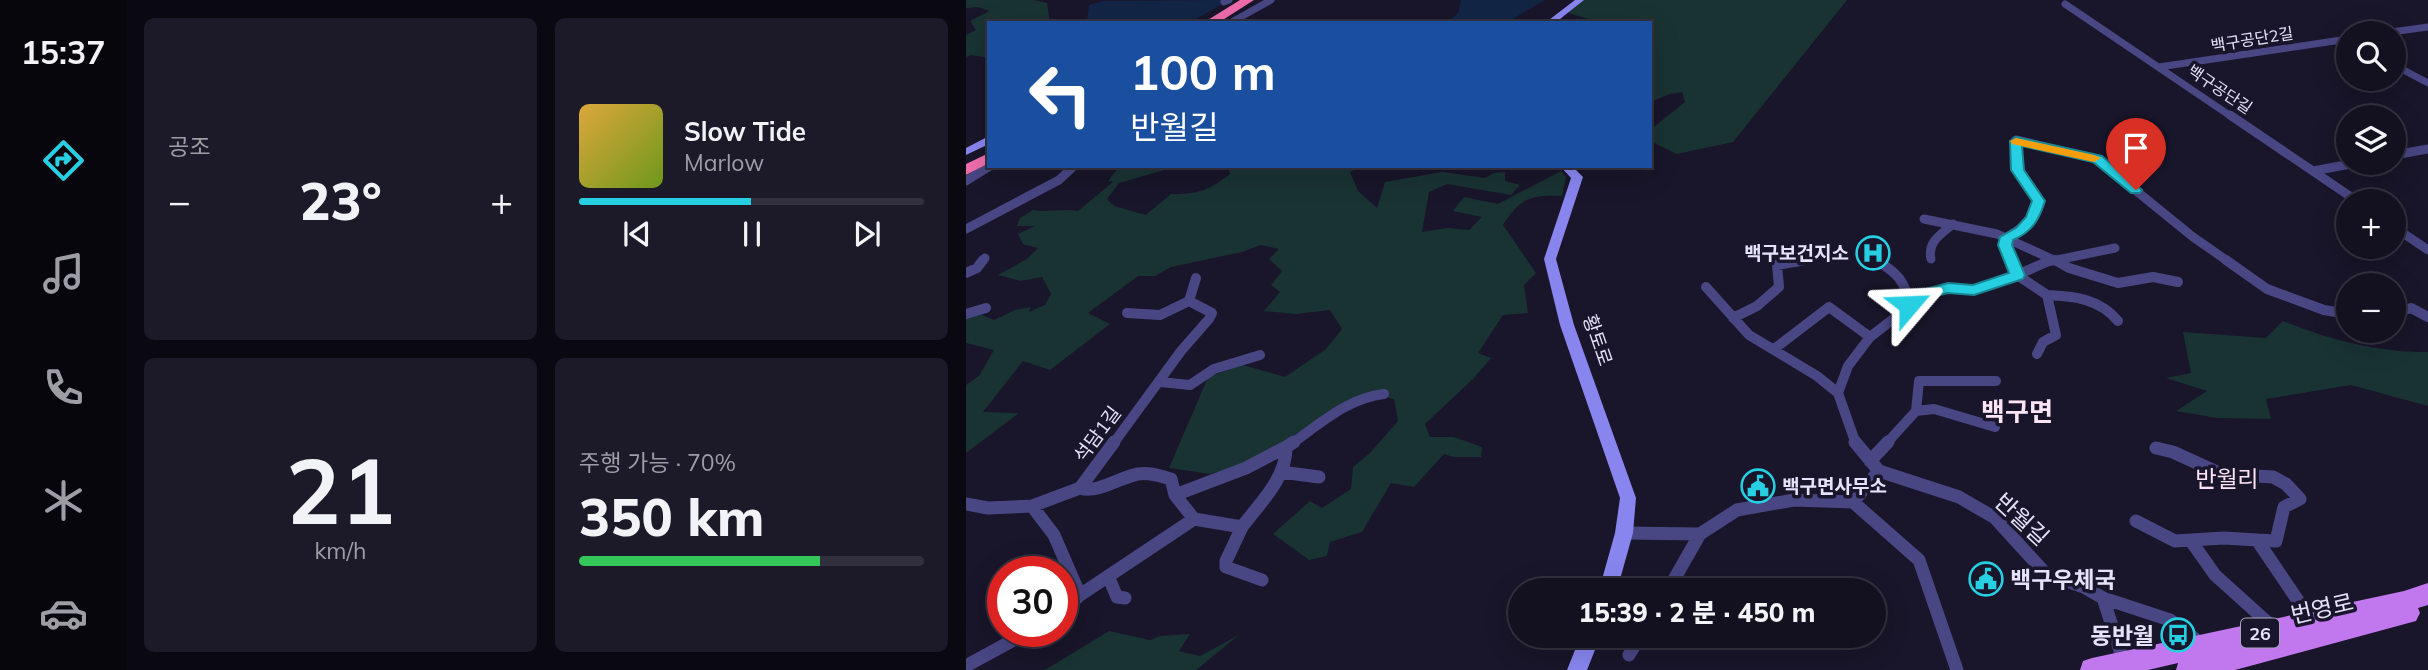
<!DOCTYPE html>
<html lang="ko">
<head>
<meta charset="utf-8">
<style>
  :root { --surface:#131020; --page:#1c1929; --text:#f1f3f6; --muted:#9d9da5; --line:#32303e; --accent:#26d0e2 }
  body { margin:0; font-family:Mulish,"Noto Sans KR",sans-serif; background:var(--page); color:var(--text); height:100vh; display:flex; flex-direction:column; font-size:26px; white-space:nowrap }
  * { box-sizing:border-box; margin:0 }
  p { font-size:23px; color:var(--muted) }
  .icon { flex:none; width:38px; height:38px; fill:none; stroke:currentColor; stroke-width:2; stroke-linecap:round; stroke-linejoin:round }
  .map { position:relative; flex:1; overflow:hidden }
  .drawer { display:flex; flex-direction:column; gap:18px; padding:18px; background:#0a0912; width:840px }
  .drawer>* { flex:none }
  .top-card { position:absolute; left:21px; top:21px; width:665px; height:147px; border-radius:0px; box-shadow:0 7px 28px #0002,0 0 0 2px var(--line); background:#1a4fa0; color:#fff; overflow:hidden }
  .buttons { position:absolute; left:1370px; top:21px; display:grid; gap:14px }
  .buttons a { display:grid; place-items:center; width:70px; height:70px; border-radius:50%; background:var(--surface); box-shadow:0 7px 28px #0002,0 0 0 2px var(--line); font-size:35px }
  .speed { position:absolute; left:21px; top:556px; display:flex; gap:14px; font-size:35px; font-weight:700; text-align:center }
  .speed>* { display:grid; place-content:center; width:91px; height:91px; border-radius:50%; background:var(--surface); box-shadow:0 7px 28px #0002,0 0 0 2px var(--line); line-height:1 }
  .speed .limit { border:10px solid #d22; background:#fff; color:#111 }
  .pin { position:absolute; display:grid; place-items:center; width:60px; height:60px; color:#fff; margin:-72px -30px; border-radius:50% 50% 50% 0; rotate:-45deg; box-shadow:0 0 7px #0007 }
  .pin .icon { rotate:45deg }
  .me { position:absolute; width:77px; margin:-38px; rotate:64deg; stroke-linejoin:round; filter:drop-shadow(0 0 5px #0008) }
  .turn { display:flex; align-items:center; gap:24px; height:147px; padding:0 28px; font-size:32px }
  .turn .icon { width:91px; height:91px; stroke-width:2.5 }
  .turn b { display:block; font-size:49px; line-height:60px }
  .big { font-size:52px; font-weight:800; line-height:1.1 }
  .drawer .tile { flex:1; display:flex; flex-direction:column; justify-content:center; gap:10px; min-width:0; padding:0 24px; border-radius:10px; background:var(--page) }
  .drawer .dial { align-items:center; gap:0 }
  .dial b { font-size:91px; line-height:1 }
  .song { display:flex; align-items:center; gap:21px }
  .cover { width:84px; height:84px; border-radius:10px; background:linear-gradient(135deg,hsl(40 70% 55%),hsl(80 70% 35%)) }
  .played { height:7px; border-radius:4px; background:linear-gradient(90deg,var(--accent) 50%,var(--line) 50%) }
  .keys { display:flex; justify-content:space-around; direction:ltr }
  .heat { display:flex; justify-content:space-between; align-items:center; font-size:38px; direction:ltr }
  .charge { height:10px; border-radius:5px; background:linear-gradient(90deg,#34c759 70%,var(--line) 0) }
  .drawer .tiles { flex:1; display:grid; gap:18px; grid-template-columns:repeat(2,1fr) }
  .trip { position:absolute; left:542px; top:578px; width:378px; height:70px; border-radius:35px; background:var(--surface); box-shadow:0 7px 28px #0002,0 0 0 2px var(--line); font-weight:800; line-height:70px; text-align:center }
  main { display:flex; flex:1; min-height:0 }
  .tabs { display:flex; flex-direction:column; width:126px; justify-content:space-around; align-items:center; background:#08060d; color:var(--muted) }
  .tabs .icon { width:49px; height:49px }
  .tabs .active { color:var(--accent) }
  .tabs b { font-size:32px; color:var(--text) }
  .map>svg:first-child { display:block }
  .green { fill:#193332 }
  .water { fill:#132545 }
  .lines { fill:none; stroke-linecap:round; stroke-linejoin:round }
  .street-far3 { stroke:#484683; stroke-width:7 }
  .street-far2 { stroke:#484683; stroke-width:9 }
  .street-far1 { stroke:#484683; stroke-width:10 }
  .street { stroke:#484683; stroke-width:13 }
  .secondary { fill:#8885ef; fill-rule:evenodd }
  .primary { fill:#c177ed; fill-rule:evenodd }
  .highway { fill:#ec6caa; fill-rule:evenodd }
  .route { fill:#26d0e2; stroke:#198793; stroke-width:2 }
  .slow { fill:#f59e0b }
  .labels { text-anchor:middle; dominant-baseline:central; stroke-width:7; stroke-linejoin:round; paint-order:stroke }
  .far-street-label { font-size:16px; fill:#e5e2fb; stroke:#19152a }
  .shield { fill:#19152a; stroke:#a8a4bc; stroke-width:2 }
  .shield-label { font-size:18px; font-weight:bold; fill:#e5e2fb }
  .poi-label { font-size:19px; font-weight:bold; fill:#e5e2fb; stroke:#19152a; text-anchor:end }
  .street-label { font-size:19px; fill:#e5e2fb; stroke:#19152a }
  .quarter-label { font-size:23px; fill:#fbe4f3; stroke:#19152a }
  .near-street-label { font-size:23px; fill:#e5e2fb; stroke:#19152a }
  .near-poi-label { font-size:23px; font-weight:bold; fill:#e5e2fb; stroke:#19152a; text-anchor:start }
  .district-label { font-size:26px; font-weight:bold; fill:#fbe4f3; stroke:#19152a }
</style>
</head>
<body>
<main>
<nav class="tabs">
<b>15:37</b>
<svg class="icon active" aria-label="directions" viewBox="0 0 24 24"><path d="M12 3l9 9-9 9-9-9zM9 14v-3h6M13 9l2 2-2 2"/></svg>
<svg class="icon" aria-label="music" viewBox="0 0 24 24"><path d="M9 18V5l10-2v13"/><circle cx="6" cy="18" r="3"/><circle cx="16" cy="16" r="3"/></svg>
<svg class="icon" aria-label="phone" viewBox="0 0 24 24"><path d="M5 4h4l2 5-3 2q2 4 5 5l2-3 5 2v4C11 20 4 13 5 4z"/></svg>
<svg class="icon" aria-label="climate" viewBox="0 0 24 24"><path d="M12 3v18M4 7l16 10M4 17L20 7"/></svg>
<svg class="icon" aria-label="car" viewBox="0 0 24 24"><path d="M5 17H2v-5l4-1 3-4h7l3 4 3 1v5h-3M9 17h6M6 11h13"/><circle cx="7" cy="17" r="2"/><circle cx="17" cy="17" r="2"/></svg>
</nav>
<section class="drawer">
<div class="tiles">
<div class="tile"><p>공조</p>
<div class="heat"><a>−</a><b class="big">23°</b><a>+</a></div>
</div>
<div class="tile">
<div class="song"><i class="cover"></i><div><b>Slow Tide</b><p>Marlow</p></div></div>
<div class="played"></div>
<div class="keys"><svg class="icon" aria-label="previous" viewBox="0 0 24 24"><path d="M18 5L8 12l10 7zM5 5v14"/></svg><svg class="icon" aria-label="pause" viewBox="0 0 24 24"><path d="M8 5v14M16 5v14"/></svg><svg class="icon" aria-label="next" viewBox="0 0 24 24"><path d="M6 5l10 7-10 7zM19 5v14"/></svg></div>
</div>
<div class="tile dial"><b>21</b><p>km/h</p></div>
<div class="tile"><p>주행 가능 · 70%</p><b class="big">350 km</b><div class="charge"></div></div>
</div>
</section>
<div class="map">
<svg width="1462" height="670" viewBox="0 0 1462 670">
  <rect width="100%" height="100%" fill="#19152a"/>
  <path class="green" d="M0 0H67L81 3 84 23H23V58L5 55 0 57V35L10 30 4 21 23 11 12 7 0 8Z
    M615 0H881L767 142 711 154 684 141V130L719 102 716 92 704 94 684 102V40L687 38 684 23H636L602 13Z
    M154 166H201L198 170 153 183 141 199 148 206 180 215 205 194C233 194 242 191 264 174L262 166H396L384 172 392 191 411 208 419 182 476 172 519 178 528 173 539 172V181L554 185 545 195 481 184 463 192 456 232 481 228 503 230 516 217 487 211 498 197 532 204 595 171 600 177 596 196C565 195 554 198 537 225L570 273 558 285 562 313 537 315 512 353 525 358 507 379 459 424 464 437H488L516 447 515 457H487L478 454 448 487 425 483 396 532 364 542 361 556 343 560 307 534 344 501 356 508 385 489 387 467 404 453 432 421 428 399 401 393 276 465 244 474 203 468 242 377 277 365 319 377 360 349 376 329 364 310 330 314 298 311 314 292 305 285 316 271 303 259 313 249 295 245 276 252 205 267 189 276H172L122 313 144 324 84 370 57 361 17 412 53 413 0 453V385L13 376 28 350 0 343V317L16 315 28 320 49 310 65 307 63 312 79 305 85 294 76 277 54 281 32 275 61 259 72 248 57 244 52 234 69 226H51L54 218 67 210C83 213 96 208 112 211L147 182 142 181Z
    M1317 321C1365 340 1410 352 1462 352V406L1385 385 1300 399 1305 419 1251 418 1210 411 1241 391 1200 378 1225 373 1217 332 1300 338Z
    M143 631 184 640 194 636 224 634 213 651 234 656 273 635 230 670H79Z"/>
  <path class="water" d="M258 0 256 4 223 23H121L123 5 137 1Z
    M495 0H579L540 23H481L492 13Z"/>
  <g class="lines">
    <path class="street-far3" d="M258 2 263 0
      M1099 4 1266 117
      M264 23 305 0
      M1418 33 1462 27
      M1428 65 1462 83
      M1193 67 1382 39"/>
    <path class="street-far2" d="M1264 115 1391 201
      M1428 155 1462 149
      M1347 171 1390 163
      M0 181 24 166
      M958 219 1031 234 1092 262
      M1428 227 1462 250
      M0 229 93 180 108 166
      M965 259C961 242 975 234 987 224
      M910 260 913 262
      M16 262 19 258
      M829 262 841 260
      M1046 262 1039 245 1041 237 1061 224 1073 201 1052 170 1050 140 1131 159 1227 237 1263 262
      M1081 262 1149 248"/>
    <path class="street-far1" d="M910 260C930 272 940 281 943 305
      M1089 260 1103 268 1152 283 1187 277 1212 282
      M1260 260 1301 289 1358 310 1382 314
      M0 273 11 268 17 260
      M1051 275 1081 295 1090 335 1077 342 1071 354
      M1051 275 1085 260
      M740 287 783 335 851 376 872 393
      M1081 295C1108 296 1134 299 1152 321
      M161 313 194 315 223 301
      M1428 313 1445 308 1462 317
      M0 314 20 308
      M767 318 791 306 813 287 811 265 839 260
      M808 349 863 307 904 337
      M194 382 224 385 248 369 294 355
      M950 411 953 381H1030
      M147 444 215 351 243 319 246 313 223 301 230 278
      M325 444C354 424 382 398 418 394
      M890 444 872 393 882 366 904 337 961 293 982 288 1008 290 1051 275 1045 260
      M920 444 950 411 968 409 1029 427"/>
    <path class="street" d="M148 442 114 488C132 494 154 477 172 474 184 472 194 476 205 479L209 495 228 519
      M889 442 913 471 993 497 1029 518 1080 574 1118 587 1137 598 1158 663
      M320 447 328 442
      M1190 448 1207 452 1255 474 1307 477 1320 484 1334 499 1318 507 1310 541 1291 540
      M904 461 922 442
      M315 472 353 477
      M209 495 280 468 320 447C321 478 293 504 276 527
      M887 502 953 560 991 670
      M887 502 913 471
      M0 504 22 508 66 506 88 535 114 595
      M66 506 114 488
      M1170 521 1209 541 1258 538 1291 540 1347 623
      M658 533 734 534 771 510 828 500 887 502
      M1225 541 1249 575 1310 630
      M142 576 151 597 159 598
      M702 590 734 534
      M1137 598 1204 620 1237 645
      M96 612 114 595 228 519 276 527 260 561V567L296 580
      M663 655 675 635
      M0 666 62 632"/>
    <path class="secondary" d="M609 0H618L589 23H579Z
      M23 136V144L0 155V148Z
      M594 166H606L617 177 590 259 608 325 670 498 667 533 651 590H633L649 533 654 498 594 325 578 259 605 178Z
      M615 635H635L621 670H601Z"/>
    <path class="primary" d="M1462 583V605L1452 608 1454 613 1450 621 1269 670H1210L1212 663 1182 670H1114L1117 661 1126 658 1438 591Z"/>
    <path class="highway" d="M274 0H288L252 23H237Z
      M23 153V163L0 175V164Z"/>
  </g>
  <path class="route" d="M1050 137 1136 156 1176 190 1174 193H1165L1127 162 1056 146 1058 170 1079 201C1073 220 1066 232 1047 240L1046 245 1059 275 1057 279 1008 295 982 293 966 297 949 309H938L936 305 956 290 982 283 1007 285 1043 273 1032 245 1034 237 1050 228 1060 217 1066 201 1045 170 1044 141Z"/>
  <path class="slow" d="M1050 138 1128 155 1135 158 1128 162 1046 144 1044 141Z"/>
  <defs>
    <symbol id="hospital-ring" viewBox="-11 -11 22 22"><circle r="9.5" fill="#19152a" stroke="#26d0e2" stroke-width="1.5"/><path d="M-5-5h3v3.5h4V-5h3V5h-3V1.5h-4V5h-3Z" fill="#26d0e2"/></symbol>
    <symbol id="civic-ring" viewBox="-11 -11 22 22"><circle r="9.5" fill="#19152a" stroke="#26d0e2" stroke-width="1.5"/><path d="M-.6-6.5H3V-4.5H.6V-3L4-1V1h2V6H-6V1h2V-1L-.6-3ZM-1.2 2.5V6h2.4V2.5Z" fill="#26d0e2"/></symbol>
    <symbol id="bus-ring" viewBox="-11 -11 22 22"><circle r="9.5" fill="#19152a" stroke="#26d0e2" stroke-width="1.5"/><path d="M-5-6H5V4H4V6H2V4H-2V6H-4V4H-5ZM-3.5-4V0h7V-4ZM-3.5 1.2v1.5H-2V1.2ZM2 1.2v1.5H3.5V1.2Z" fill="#26d0e2"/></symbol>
  </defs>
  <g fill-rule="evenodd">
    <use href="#hospital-ring" x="888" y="234" width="38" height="38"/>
    <use href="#civic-ring" x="773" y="467" width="38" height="38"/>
    <use href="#civic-ring" x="1001" y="560" width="38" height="38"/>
    <use href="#bus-ring" x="1193" y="616" width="38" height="38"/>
  </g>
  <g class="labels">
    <g class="far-street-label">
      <text transform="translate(1286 39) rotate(-9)">백구공단2길</text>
      <text transform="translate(1254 89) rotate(34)">백구공단길</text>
    </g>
    <rect class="shield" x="1275" y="618.5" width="38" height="29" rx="5"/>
    <g class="shield-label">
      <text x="1294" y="633">26</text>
    </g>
    <g class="poi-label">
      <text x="883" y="253">백구보건지소</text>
      <text x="816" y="486" text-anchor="start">백구면사무소</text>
    </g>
    <g class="street-label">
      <text transform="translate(632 340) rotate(71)">황토로</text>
      <text transform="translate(131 434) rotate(-53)">석담1길</text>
    </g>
    <g class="quarter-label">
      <text x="1261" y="478">반월리</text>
    </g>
    <g class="near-street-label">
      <text transform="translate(1056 519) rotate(43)">반월길</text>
      <text transform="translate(1356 608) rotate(-13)">번영로</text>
    </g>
    <g class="near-poi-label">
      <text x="1044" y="579">백구우체국</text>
      <text x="1188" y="635" text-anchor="end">동반월</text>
    </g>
    <g class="district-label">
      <text x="1051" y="411">백구면</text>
    </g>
  </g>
</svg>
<div class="buttons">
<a><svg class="icon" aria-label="search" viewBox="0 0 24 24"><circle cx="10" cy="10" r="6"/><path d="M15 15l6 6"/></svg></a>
<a><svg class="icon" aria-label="layers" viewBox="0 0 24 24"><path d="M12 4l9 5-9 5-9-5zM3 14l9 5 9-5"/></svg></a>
<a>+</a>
<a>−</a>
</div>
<div class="speed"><div class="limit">30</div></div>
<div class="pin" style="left:1170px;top:190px;background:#d93025"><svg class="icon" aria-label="arrive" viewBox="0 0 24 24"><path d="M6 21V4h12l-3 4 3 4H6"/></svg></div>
<svg class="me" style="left:943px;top:305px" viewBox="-20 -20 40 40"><path d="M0-17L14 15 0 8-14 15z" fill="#26d0e2" stroke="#fff" stroke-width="4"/></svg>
<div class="trip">15:39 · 2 분 · 450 m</div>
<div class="top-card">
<div class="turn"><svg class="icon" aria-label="left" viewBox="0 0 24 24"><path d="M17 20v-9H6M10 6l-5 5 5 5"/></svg><div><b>100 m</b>반월길</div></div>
</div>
</div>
</main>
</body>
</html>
